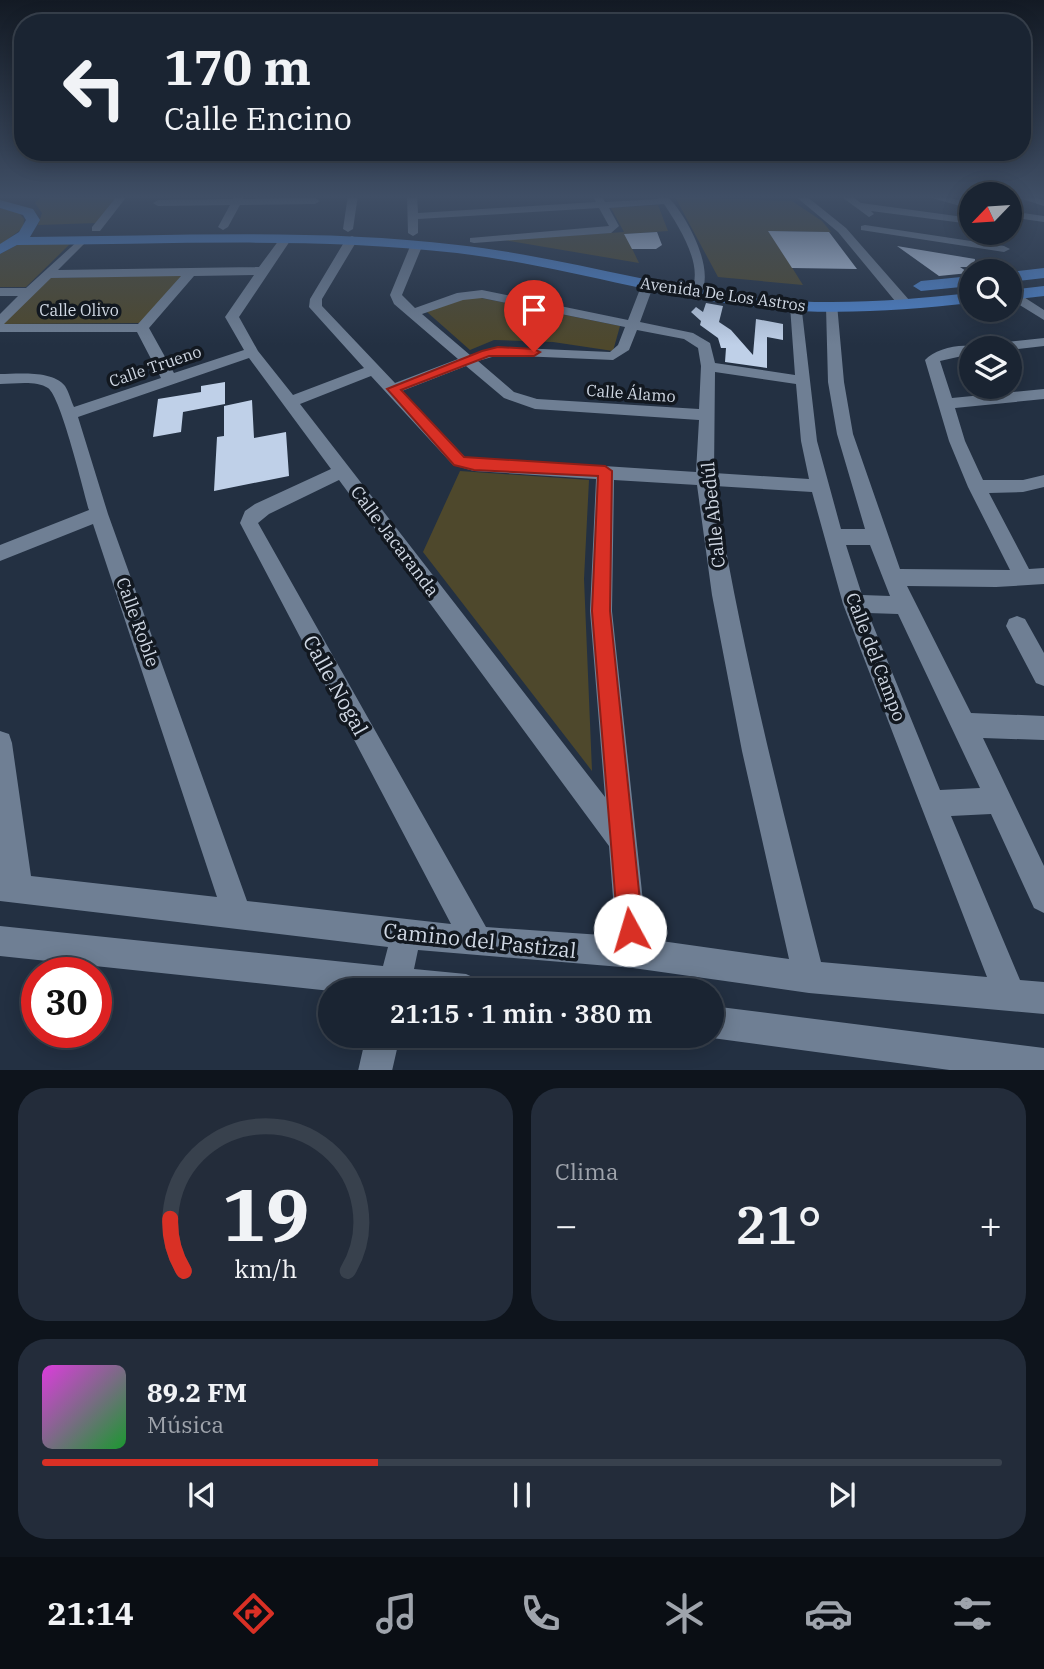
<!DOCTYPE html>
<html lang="es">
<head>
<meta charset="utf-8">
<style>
  :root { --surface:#1a2432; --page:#232c3a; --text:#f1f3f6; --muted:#9fa4ac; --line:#38414d; --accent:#d93025 }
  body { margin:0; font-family:"IBM Plex Serif",serif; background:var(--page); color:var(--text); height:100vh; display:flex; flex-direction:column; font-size:26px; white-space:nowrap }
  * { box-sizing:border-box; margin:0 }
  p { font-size:23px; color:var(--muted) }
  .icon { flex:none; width:38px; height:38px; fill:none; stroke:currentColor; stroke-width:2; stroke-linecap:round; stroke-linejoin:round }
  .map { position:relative; height:1070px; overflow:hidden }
  .panel { display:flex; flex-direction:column; gap:18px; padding:18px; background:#0e141c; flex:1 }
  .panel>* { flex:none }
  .hud { position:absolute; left:14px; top:14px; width:1017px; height:147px; border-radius:28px; box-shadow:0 4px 18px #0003,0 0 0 2px var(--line); background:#1a2432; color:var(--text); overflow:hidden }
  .needle { width:46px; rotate:245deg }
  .buttons { position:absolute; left:959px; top:182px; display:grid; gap:14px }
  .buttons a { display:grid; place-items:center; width:63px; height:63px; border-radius:50%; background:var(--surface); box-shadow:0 4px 18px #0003,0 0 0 2px var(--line); font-size:35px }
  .speed { position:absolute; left:21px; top:957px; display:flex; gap:14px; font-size:35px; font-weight:700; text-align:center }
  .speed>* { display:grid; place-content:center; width:91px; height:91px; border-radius:50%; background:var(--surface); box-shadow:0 4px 18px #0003,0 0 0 2px var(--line); line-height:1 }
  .speed .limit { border:10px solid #d22; background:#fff; color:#111 }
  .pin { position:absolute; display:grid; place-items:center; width:60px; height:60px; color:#fff; margin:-72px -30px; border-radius:50% 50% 50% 0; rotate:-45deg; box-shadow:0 0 7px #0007 }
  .pin .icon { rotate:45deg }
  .me { position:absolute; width:77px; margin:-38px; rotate:354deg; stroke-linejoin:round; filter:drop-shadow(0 0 5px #0008) }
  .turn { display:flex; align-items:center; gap:24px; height:147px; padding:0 35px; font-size:32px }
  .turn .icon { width:91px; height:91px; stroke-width:2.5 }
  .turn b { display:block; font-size:49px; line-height:60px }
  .big { font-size:52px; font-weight:600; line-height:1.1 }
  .panel .tile { flex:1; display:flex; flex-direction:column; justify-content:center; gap:10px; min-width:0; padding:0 24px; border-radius:28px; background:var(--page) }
  .panel .dial { align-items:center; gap:0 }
  .dial svg { height:182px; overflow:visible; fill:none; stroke:var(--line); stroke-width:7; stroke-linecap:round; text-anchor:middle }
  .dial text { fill:var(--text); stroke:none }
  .song { display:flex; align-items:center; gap:21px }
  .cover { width:84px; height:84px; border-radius:10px; background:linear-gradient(135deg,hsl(300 70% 55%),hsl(130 70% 35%)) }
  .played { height:7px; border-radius:4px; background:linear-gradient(90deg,var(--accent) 35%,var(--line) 35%) }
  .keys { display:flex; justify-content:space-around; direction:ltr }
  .heat { display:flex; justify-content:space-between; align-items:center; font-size:38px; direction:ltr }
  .panel .tiles { flex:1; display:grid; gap:18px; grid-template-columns:1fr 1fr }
  .tile:last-child { grid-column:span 2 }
  .trip { position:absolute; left:318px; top:978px; width:406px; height:70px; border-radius:35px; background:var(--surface); box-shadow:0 4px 18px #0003,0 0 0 2px var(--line); font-weight:600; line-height:70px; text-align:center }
  .menu { display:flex; height:112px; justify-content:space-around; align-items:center; background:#0a0e14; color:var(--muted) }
  .menu .icon { width:49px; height:49px }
  .menu .active { color:var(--accent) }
  .menu b { font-size:32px; color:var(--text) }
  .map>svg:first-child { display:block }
  .green { fill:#4e482c }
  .building { fill:#bfd0e8 }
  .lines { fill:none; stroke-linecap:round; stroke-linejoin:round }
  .minor { fill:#6f7f94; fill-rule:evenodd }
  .major { fill:#4e83cb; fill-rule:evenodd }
  .route { fill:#d93025; stroke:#8d1f18; stroke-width:2 }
  .labels { text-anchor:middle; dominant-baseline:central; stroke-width:7; stroke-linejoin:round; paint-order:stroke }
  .far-street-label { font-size:16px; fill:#d0d8e4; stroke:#121820 }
  .street-label { font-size:18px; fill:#d0d8e4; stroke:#121820 }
  .near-street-label { font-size:21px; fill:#d0d8e4; stroke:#121820 }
</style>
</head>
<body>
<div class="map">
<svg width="1044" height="1071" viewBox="0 0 1044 1071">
  <rect width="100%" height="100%" fill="#233042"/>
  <path class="green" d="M42 195H119L97 223 38 225 42 213 35 203Z
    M675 197 792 201 822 221 831 232 769 231 803 285 718 277Z
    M658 205 668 231 625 234 639 263 504 240 624 232 611 208Z
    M0 208 19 213 24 219 23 228 0 245Z
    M19 244H70L26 287H0V254Z
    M183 275 141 323 3 324 49 278Z
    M471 296 620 326 613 351 553 342 494 340 470 350 427 312Z
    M460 471 589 480 584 579 592 771 423 552Z"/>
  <path class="building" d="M768 231 829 232 857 269 792 268Z
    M657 232 662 245 656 249H632L624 234Z
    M897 246 975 259 974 267H960L969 273 939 276Z
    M706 303 723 306 719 322 731 330 753 355 756 319 783 324V340L767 337V368L725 362 726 348H721L718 338 700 325 701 321 691 312 696 307 703 312Z
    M225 382V404L183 412 181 432 153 437 158 399 201 392V386Z
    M252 400 254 438 286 432 289 476 214 491 217 437 224 436V406Z"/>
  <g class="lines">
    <path class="minor" d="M118 195H128L100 231H92V227Z
      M235 195H245L243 199 315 198 320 201 315 204 240 205 228 227 223 230 218 227 230 205 158 206 153 203 158 200 233 199Z
      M348 195H358L353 229 348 232 343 229Z
      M407 195H417L418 213 596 202 593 195H601L605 202 659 199 656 195H666C685 212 717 270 700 295H692L690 292C706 268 678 225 664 204L609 208 619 226 611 233 474 243 470 242V238L609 226 599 208 418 219V233L413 236 408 233Z
      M794 195H805L846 228 910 301V307H900L838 232Z
      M839 195H850L861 203 971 218V224L871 211 874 214 869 217Z
      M921 195H938L971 203V209Z
      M1010 195H1026L1044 200V206Z
      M1010 211 1044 216V222L1010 217Z
      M865 225 1004 246 1010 249 1004 252 861 230V226Z
      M282 236 292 238 239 317 258 351 293 395 364 368 309 307 310 299 346 239 352 236 358 239 322 299V306L395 383 458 359 394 304 390 295 411 244 417 241 423 244 402 295 415 308 457 293 482 290 628 320 642 284 648 280 654 284 640 322 693 333 710 343 715 363 795 375 790 306 791 303H801L817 441 841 529H865L837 434 828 382 826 307 832 303 837 304 844 382 853 434 900 569 1010 570 968 487 949 441 925 360C935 349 963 342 977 348H971V354L940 361 952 398 1044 389V399L955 408 965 441 983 480H1023L1044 475V487L1023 492 989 493 1029 569 1044 568V584L996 587 907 586 971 713 1044 716V740L983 738 1044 866V913L1034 908 991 814 951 816 1020 980 1044 982V1014L809 993 633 968 418 950 414 969 466 974 477 979 482 990 331 991 0 956V926L383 966 388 947 0 901V731L9 734 12 743 31 876 217 897 93 524 0 561V545L89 510C83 490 61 397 48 388 36 380 14 384 0 384V374C18 374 52 370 65 386 69 392 71 401 74 407L161 378 137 332H0V314L18 296H0V288H26L81 238 87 241 58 270 259 267ZM254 275 225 317 244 350 174 373 149 328 194 276ZM181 276 138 324H4L51 278ZM482 298 625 327 618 345 610 352 498 347 470 355 422 314 463 300ZM637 330 684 339 698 348 701 366 699 409 537 399 514 392 478 361 499 355 613 360 629 350ZM249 358 331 469 255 504 245 511 240 523 451 924 247 901 108 514 78 417ZM466 366 504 398 535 409 699 420 696 472 465 457 402 391ZM715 372 796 384 801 441 809 479 714 473ZM371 376 453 465 474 471 596 479 590 611 605 797 300 404ZM339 480 609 846 616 936 486 927 258 523 269 514ZM614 480 697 485 712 595 742 751 789 959 647 939 612 611ZM715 486 812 492 843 604 987 977 821 962C781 804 741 648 715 486ZM846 545H870L890 596 862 595ZM868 613 898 614 980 788 940 790Z
      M1010 292H1016L1044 310V320L1010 299Z
      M1044 338V346L1010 350 982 348 989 344Z
      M1017 616 1025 619 1044 653V686L1036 683 1006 626 1009 619Z
      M712 1006 1044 1048V1071H957L712 1038 706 1036H712Z
      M366 1036H400L392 1071H358Z"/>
    <path class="major" d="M0 200 33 209 40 220 30 237C172 236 316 228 458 245 558 256 655 286 755 298 827 306 899 301 971 293V303C899 311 827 316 754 307 654 296 557 265 457 253 311 236 164 245 17 245L0 254V244L19 232 26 220 23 215 0 208Z
      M1044 268V278L1010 282V272Z
      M971 276V286L921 291 913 286 921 281Z
      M1044 286V296L1010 300V290Z"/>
  </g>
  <linearGradient id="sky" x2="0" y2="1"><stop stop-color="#131a24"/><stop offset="0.57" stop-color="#3f4e65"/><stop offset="1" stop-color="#3f4e65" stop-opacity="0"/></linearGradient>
  <rect width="1044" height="345" fill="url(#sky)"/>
  <path class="route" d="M498 347 534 349 540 352 534 356H489L401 390 464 457 605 466 612 471 610 611 643 930 639 939 630 943 621 939 618 930 592 611 598 476 474 470 454 465 387 389 482 351Z"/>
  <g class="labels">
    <g class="far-street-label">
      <text transform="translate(723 294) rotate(8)">Avenida De Los Astros</text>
      <text x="79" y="310">Calle Olivo</text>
      <text transform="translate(155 366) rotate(-19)">Calle Trueno</text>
      <text transform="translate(631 393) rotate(4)">Calle Álamo</text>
    </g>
    <g class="street-label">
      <text transform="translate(713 515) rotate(-96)">Calle Abedúl</text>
      <text transform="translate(395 541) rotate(53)">Calle Jacaranda</text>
      <text transform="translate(138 622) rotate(70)">Calle Roble</text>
      <text transform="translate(876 657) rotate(69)">Calle del Campo</text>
    </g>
    <g class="near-street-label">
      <text transform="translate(336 685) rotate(61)">Calle Nogal</text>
      <text transform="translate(480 940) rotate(6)">Camino del Pastizal</text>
    </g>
  </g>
</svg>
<div class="buttons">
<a><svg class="needle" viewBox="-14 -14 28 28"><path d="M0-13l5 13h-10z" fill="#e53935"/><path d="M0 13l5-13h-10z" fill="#9fa4ac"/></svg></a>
<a><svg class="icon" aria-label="search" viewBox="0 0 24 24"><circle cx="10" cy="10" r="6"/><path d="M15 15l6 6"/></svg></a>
<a><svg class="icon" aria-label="layers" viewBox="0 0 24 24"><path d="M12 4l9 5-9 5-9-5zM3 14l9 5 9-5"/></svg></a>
</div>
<div class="speed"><div class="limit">30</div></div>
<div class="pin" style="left:534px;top:352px;background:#d93025"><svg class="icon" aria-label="arrive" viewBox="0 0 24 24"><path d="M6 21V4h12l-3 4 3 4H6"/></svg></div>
<svg class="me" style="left:630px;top:930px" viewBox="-20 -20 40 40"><circle r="19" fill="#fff"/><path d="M0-13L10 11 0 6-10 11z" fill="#d93025"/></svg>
<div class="trip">21:15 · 1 min · 380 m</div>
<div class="hud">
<div class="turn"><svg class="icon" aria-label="left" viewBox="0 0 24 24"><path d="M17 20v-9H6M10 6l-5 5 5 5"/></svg><div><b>170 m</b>Calle Encino</div></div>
</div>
</div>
<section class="panel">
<div class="tiles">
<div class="tile dial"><svg viewBox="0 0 100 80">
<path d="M14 69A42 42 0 1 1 86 69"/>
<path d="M14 69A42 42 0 0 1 8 46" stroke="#d93025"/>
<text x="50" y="56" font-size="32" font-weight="700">19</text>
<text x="50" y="72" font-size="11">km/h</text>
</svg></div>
<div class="tile"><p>Clima</p>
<div class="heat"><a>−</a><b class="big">21°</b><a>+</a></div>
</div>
<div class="tile">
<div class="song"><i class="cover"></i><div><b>89.2 FM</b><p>Música</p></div></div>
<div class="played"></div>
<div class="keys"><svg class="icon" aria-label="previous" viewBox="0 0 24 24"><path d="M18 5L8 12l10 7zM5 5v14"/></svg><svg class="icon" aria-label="pause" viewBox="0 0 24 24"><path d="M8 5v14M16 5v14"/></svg><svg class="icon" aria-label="next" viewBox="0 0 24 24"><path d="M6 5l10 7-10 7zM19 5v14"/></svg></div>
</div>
</div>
</section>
<nav class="menu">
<b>21:14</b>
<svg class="icon active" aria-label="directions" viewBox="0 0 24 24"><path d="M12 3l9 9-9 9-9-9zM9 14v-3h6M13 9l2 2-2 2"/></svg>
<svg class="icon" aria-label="music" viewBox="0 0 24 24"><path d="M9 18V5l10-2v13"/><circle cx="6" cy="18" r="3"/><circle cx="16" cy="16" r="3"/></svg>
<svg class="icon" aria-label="phone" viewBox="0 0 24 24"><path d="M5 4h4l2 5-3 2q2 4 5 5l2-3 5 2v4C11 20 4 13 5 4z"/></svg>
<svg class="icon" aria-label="climate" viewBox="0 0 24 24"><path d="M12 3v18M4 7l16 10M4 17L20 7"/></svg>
<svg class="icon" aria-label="car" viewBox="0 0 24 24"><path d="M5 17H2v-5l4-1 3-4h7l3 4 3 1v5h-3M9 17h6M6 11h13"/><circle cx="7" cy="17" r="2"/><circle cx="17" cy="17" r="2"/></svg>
<svg class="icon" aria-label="filters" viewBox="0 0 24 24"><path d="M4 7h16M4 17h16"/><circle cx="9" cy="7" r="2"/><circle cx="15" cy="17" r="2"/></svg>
</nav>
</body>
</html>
